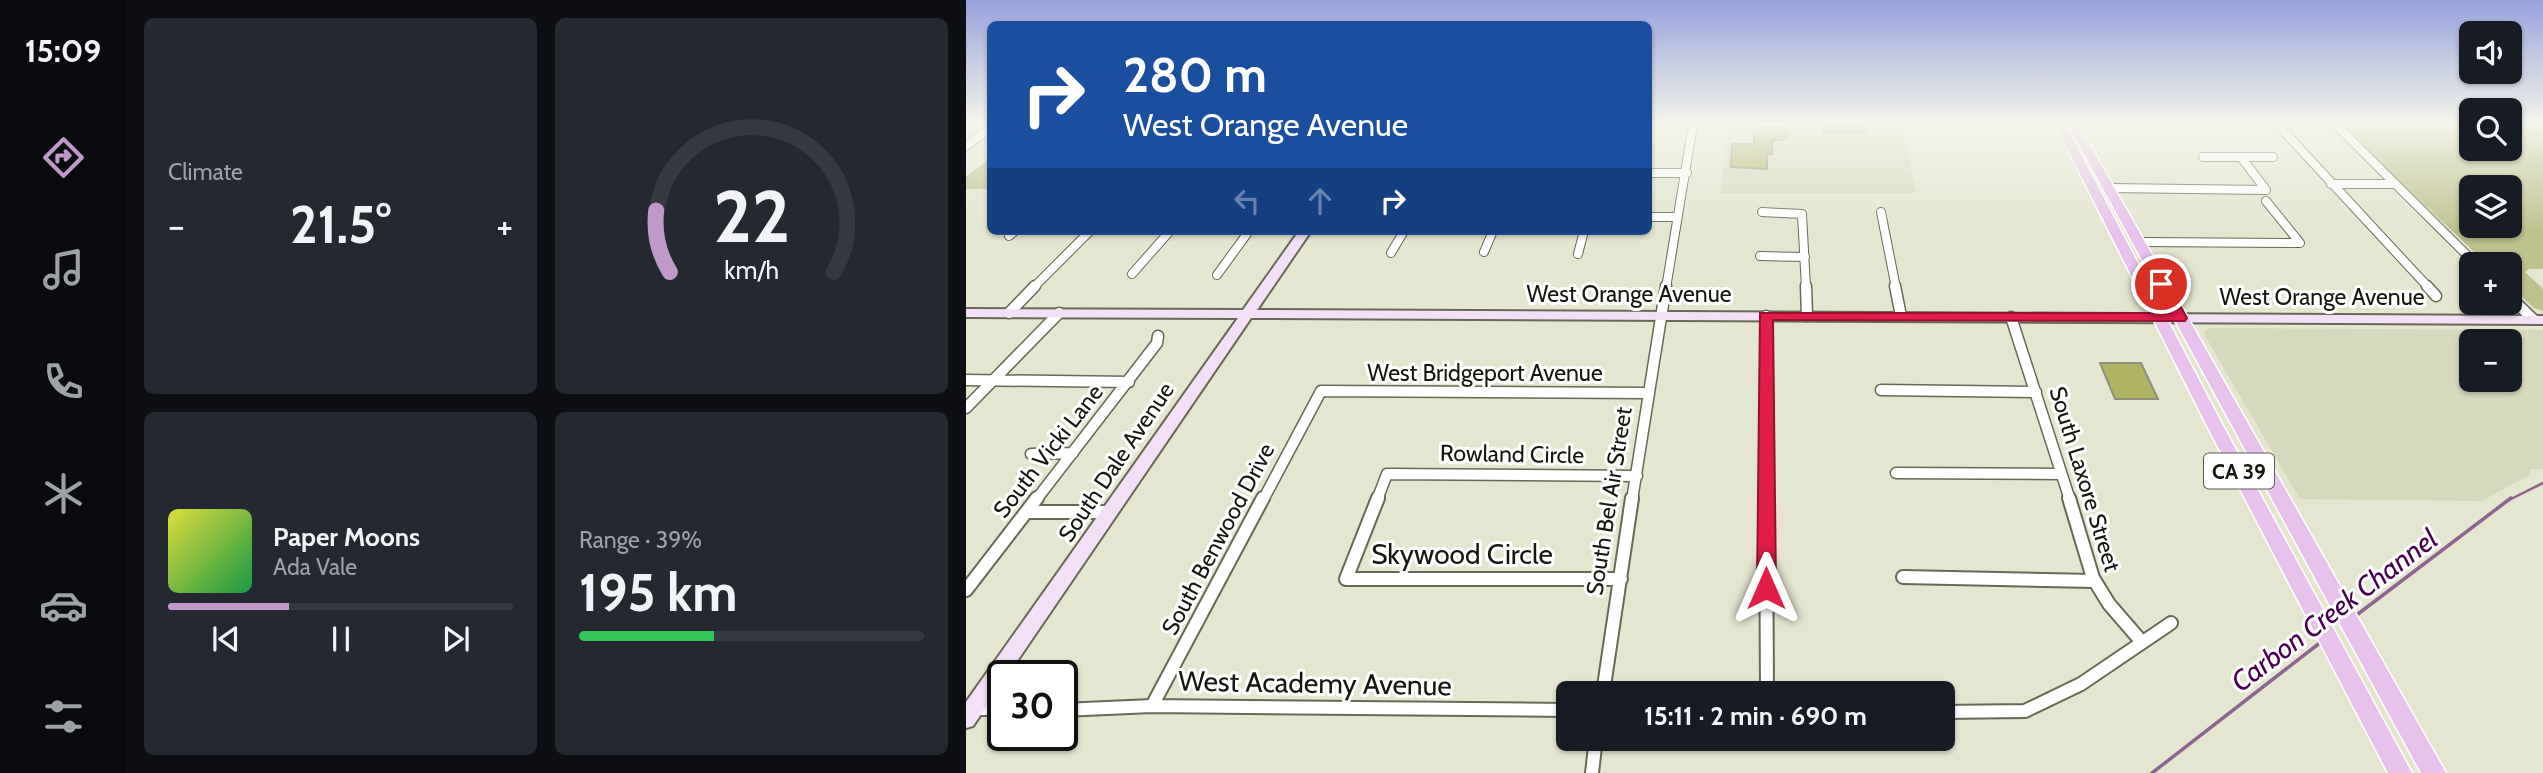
<!DOCTYPE html>
<html lang="en">
<head>
<meta charset="utf-8">
<style>
  :root { --surface:#171b24; --page:#242831; --text:#f1f3f6; --muted:#9ea1a6; --line:#363941; --accent:#c198ca }
  body { margin:0; font-family:Cabin,sans-serif; background:var(--page); color:var(--text); height:100vh; display:flex; flex-direction:column; font-size:26px; white-space:nowrap }
  * { box-sizing:border-box; margin:0 }
  p { font-size:23px; color:var(--muted) }
  .icon { flex:none; width:38px; height:38px; fill:none; stroke:currentColor; stroke-width:2; stroke-linecap:round; stroke-linejoin:round }
  .map { position:relative; flex:1; overflow:hidden }
  .details { display:flex; flex-direction:column; gap:18px; padding:18px; background:#0d0f14; width:840px }
  .details>* { flex:none }
  .top-card { position:absolute; left:21px; top:21px; width:665px; height:214px; border-radius:10px; box-shadow:0 2px 5px #0004; background:#1a4fa0; color:#fff; overflow:hidden }
  .buttons { position:absolute; left:1493px; top:21px; display:grid; gap:14px }
  .buttons a { display:grid; place-items:center; width:63px; height:63px; border-radius:10px; background:var(--surface); box-shadow:0 2px 5px #0004; font-size:35px }
  .speed { position:absolute; left:21px; top:660px; display:flex; gap:14px; font-size:35px; font-weight:700; text-align:center }
  .speed>* { display:grid; place-content:center; width:91px; height:91px; border-radius:50%; background:var(--surface); box-shadow:0 2px 5px #0004; line-height:1 }
  .speed .limit { border:4px solid #111; border-radius:10px; background:#fff; color:#111 }
  .pin { position:absolute; display:grid; place-items:center; width:60px; height:60px; color:#fff; margin:-30px; border:4px solid #fff; border-radius:50%; box-shadow:0 2px 7px #0007 }
  .me { position:absolute; width:77px; margin:-38px; rotate:0deg; stroke-linejoin:round; filter:drop-shadow(0 0 5px #0008) }
  .turn { display:flex; align-items:center; gap:24px; height:147px; padding:0 21px; font-size:32px }
  .turn .icon { width:91px; height:91px; stroke-width:2.5 }
  .turn b { display:block; font-size:49px; line-height:60px }
  .lanes { display:flex; align-items:center; height:66px; padding:0 21px; background:#0003; justify-content:center; gap:35px; direction:ltr }
  .lanes .off { opacity:.35 }
  .big { font-size:52px; font-weight:800; line-height:1.1 }
  .details .widget { flex:1; display:flex; flex-direction:column; justify-content:center; gap:10px; min-width:0; padding:0 24px; border-radius:10px; background:var(--page) }
  .details .dial { align-items:center; gap:0 }
  .dial svg { height:182px; overflow:visible; fill:none; stroke:var(--line); stroke-width:7; stroke-linecap:round; text-anchor:middle }
  .dial text { fill:var(--text); stroke:none }
  .song { display:flex; align-items:center; gap:21px }
  .cover { width:84px; height:84px; border-radius:10px; background:linear-gradient(135deg,hsl(60 70% 55%),hsl(140 70% 35%)) }
  .played { height:7px; border-radius:4px; background:linear-gradient(90deg,var(--accent) 35%,var(--line) 35%) }
  .keys { display:flex; justify-content:space-around; direction:ltr }
  .heat { display:flex; justify-content:space-between; align-items:center; font-size:38px; direction:ltr }
  .charge { height:10px; border-radius:5px; background:linear-gradient(90deg,#34c759 39%,var(--line) 0) }
  .details .tiles { flex:1; display:grid; gap:18px; grid-template-columns:repeat(2,1fr) }
  .trip { position:absolute; left:590px; top:681px; width:399px; height:70px; border-radius:10px; background:var(--surface); box-shadow:0 2px 5px #0004; font-weight:800; line-height:70px; text-align:center }
  main { display:flex; flex:1; min-height:0 }
  .tab-bar { display:flex; flex-direction:column; width:126px; justify-content:space-around; align-items:center; background:#090b0e; color:var(--muted) }
  .tab-bar .icon { width:49px; height:49px }
  .tab-bar .active { color:var(--accent) }
  .tab-bar b { font-size:32px; color:var(--text) }
  .map>svg:first-child { display:block }
  .built { fill:#d7d9bc; fill-rule:evenodd }
  .green { fill:#bec28d; fill-rule:evenodd }
  .lines { fill:none; stroke-linecap:round; stroke-linejoin:round }
  .stream-far1 { stroke:#8d6690; stroke-width:2.5 }
  .stream { stroke:#8d6690; stroke-width:3.5 }
  .building { fill:#b0b460; stroke:#90917d; stroke-width:2 }
  .street-far2-casing { stroke:#676956; stroke-width:10 }
  .street-far1-casing { stroke:#676956; stroke-width:13 }
  .street-casing { stroke:#676956; stroke-width:16 }
  .secondary-casing { stroke:#676956; stroke-width:4 }
  .primary-casing { stroke:#fff; stroke-width:3 }
  .street-far2 { stroke:#fff; stroke-width:8 }
  .street-far1 { stroke:#fff; stroke-width:10 }
  .street { stroke:#fff; stroke-width:12 }
  .secondary { fill:#f3e0f6; fill-rule:evenodd }
  .primary { fill:#e8c2ec; fill-rule:evenodd }
  .route { fill:#e11d48; stroke:#92132f; stroke-width:2 }
  .labels { text-anchor:middle; dominant-baseline:central; stroke-width:6; stroke-linejoin:round; paint-order:stroke }
  .shield { fill:#fff; stroke:#5b5c56; stroke-width:2 }
  .shield-label { font-size:21px; font-weight:bold; fill:#15160e }
  .street-label { font-size:23px; fill:#15160e; stroke:#fff }
  .near-street-label { font-size:28px; fill:#15160e; stroke:#fff }
  .near-water-label { font-size:28px; font-style:italic; fill:#46004f; stroke:#fff }
</style>
</head>
<body>
<main>
<nav class="tab-bar">
<b>15:09</b>
<svg class="icon active" aria-label="directions" viewBox="0 0 24 24"><path d="M12 3l9 9-9 9-9-9zM9 14v-3h6M13 9l2 2-2 2"/></svg>
<svg class="icon" aria-label="music" viewBox="0 0 24 24"><path d="M9 18V5l10-2v13"/><circle cx="6" cy="18" r="3"/><circle cx="16" cy="16" r="3"/></svg>
<svg class="icon" aria-label="phone" viewBox="0 0 24 24"><path d="M5 4h4l2 5-3 2q2 4 5 5l2-3 5 2v4C11 20 4 13 5 4z"/></svg>
<svg class="icon" aria-label="climate" viewBox="0 0 24 24"><path d="M12 3v18M4 7l16 10M4 17L20 7"/></svg>
<svg class="icon" aria-label="car" viewBox="0 0 24 24"><path d="M5 17H2v-5l4-1 3-4h7l3 4 3 1v5h-3M9 17h6M6 11h13"/><circle cx="7" cy="17" r="2"/><circle cx="17" cy="17" r="2"/></svg>
<svg class="icon" aria-label="filters" viewBox="0 0 24 24"><path d="M4 7h16M4 17h16"/><circle cx="9" cy="7" r="2"/><circle cx="15" cy="17" r="2"/></svg>
</nav>
<section class="details">
<div class="tiles">
<div class="widget"><p>Climate</p>
<div class="heat"><a>−</a><b class="big">21.5°</b><a>+</a></div>
</div>
<div class="widget dial"><svg viewBox="0 0 100 80">
<path d="M14 69A42 42 0 1 1 86 69"/>
<path d="M14 69A42 42 0 0 1 8 42" stroke="#c198ca"/>
<text x="50" y="56" font-size="32" font-weight="700">22</text>
<text x="50" y="72" font-size="11">km/h</text>
</svg></div>
<div class="widget">
<div class="song"><i class="cover"></i><div><b>Paper Moons</b><p>Ada Vale</p></div></div>
<div class="played"></div>
<div class="keys"><svg class="icon" aria-label="previous" viewBox="0 0 24 24"><path d="M18 5L8 12l10 7zM5 5v14"/></svg><svg class="icon" aria-label="pause" viewBox="0 0 24 24"><path d="M8 5v14M16 5v14"/></svg><svg class="icon" aria-label="next" viewBox="0 0 24 24"><path d="M6 5l10 7-10 7zM19 5v14"/></svg></div>
</div>
<div class="widget"><p>Range · 39%</p><b class="big">195 km</b><div class="charge"></div></div>
</div>
</section>
<div class="map">
<svg width="1577" height="773" viewBox="0 0 1577 773">
  <rect width="100%" height="100%" fill="#e4e6d0"/>
  <path class="built" d="M761 124H935L950 193H755Z
    M1244 328 1577 330V469H1564L1565 474 1516 501 1334 499 1238 334V331ZM1505 341H1544V380H1505Z"/>
  <path class="green" d="M1373 124H1505V149H1544V124H1577V269H1563L1559 272 1577 289V311L1568 308 1544 285V264H1521ZM1505 187H1544V226H1505Z
    M24 158V189H0V177Z"/>
  <g class="lines">
    <path class="stream-far1" d="M1543 500 1577 483"/>
    <path class="stream" d="M1388 617 1545 498
      M1186 773 1355 642"/>
  </g>
  <path class="building" d="M856 124H900L902 131 857 133Z
    M788 128H820V139L806 141V154H801V169L765 167 766 144H788Z
    M1134 363H1175L1192 399H1149Z"/>
  <g class="lines">
    <defs>
      <path id="street-far2" d="M1311 124 1463 288
        M1369 124 1510 264
        M0 146 24 128
        M1237 157H1307
        M682 173H721
        M1365 184H1428
        M1143 188 1300 190 1275 157
        M796 212 836 214 840 288
        M915 212 930 288
        M682 217H711
        M43 236 49 231
        M1173 242 1334 243 1300 201
        M518 252 527 231
        M425 253 438 231
        M612 254 618 231
        M794 256 839 257
        M166 274 204 231
        M251 275 283 231
        M67 288 124 231
        M700 288 727 124"/>
      <path id="street-far1" d="M840 286 841 316
        M929 286 935 316
        M1461 286 1470 296
        M1544 297 1567 319
        M43 313 69 286
        M800 316V500
        M1045 317 1104 500
        M0 380 163 382
        M915 390 1070 392
        M0 408 93 313
        M65 454 107 453
        M930 473 1095 474
        M70 500 191 343 192 336
        M297 500 355 391 682 393
        M411 500 421 474 671 476
        M666 500 700 286"/>
      <path id="street" d="M412 498 380 579H655
        M800 498 801 693
        M1103 498 1127 578 1143 604 1175 641
        M61 512H144
        M937 577 1127 581
        M0 590 71 498
        M637 693 666 498
        M186 706 297 498
        M8 709H37
        M96 710 186 706 602 710
        M976 712 1059 711 1115 684 1205 623
        M626 773 630 738"/>
      <path id="secondary" d="M333 231H345L291 310 1577 316V324L285 318 41 676H37V682L7 726 0 728V702L272 318 0 317V309L277 310Z"/>
      <path id="primary" d="M1089 124H1099L1256 424 1446 773H1422L1240 424Z
        M1102 124H1112L1480 773H1455Z"/>
    </defs>
    <use href="#street-far2" class="street-far2-casing"/>
    <use href="#street-far1" class="street-far1-casing"/>
    <use href="#street" class="street-casing"/>
    <use href="#secondary" class="secondary-casing"/>
    <use href="#primary" class="primary-casing"/>
    <use href="#street-far2" class="street-far2"/>
    <use href="#street-far1" class="street-far1"/>
    <use href="#street" class="street"/>
    <use href="#secondary" class="secondary"/>
    <use href="#primary" class="primary"/>
  </g>
  <linearGradient id="sky" x2="0" y2="1"><stop stop-color="#98a3db"/><stop offset="0.53" stop-color="#f3f4ea"/><stop offset="1" stop-color="#f3f4ea" stop-opacity="0"/></linearGradient>
  <rect width="1577" height="232" fill="url(#sky)"/>
  <path class="route" d="M1195 279 1202 284 1221 318 1219 321 807 320 810 588 807 594 800 596 793 594 791 588 794 313H1204L1188 284Z"/>
  <g class="labels">
    <rect class="shield" x="1238" y="453.5" width="70" height="35" rx="5"/>
    <g class="shield-label">
      <text x="1273" y="471">CA 39</text>
    </g>
    <g class="street-label">
      <text x="663" y="294">West Orange Avenue</text>
      <text x="1356" y="297">West Orange Avenue</text>
      <text x="519" y="373">West Bridgeport Avenue</text>
      <text transform="translate(82 451) rotate(-52)">South Vicki Lane</text>
      <text transform="translate(546 454) rotate(1)">Rowland Circle</text>
      <text transform="translate(150 462) rotate(-56)">South Dale Avenue</text>
      <text transform="translate(1119 479) rotate(73)">South Laxore Street</text>
      <text transform="translate(643 501) rotate(-81)">South Bel Air Street</text>
      <text transform="translate(252 539) rotate(-62)">South Benwood Drive</text>
    </g>
    <g class="near-street-label">
      <text x="496" y="554">Skywood Circle</text>
      <text transform="translate(349 683) rotate(1)">West Academy Avenue</text>
    </g>
    <g class="near-water-label">
      <text transform="translate(1368 610) rotate(-37)">Carbon Creek Channel</text>
    </g>
  </g>
</svg>
<div class="buttons">
<a><svg class="icon" aria-label="sound" viewBox="0 0 24 24"><path d="M4 9h4l5-4v14l-5-4H4zM17 9q2 3 0 6"/></svg></a>
<a><svg class="icon" aria-label="search" viewBox="0 0 24 24"><circle cx="10" cy="10" r="6"/><path d="M15 15l6 6"/></svg></a>
<a><svg class="icon" aria-label="layers" viewBox="0 0 24 24"><path d="M12 4l9 5-9 5-9-5zM3 14l9 5 9-5"/></svg></a>
<a>+</a>
<a>−</a>
</div>
<div class="speed"><div class="limit">30</div></div>
<div class="pin" style="left:1195px;top:284px;background:#d93025"><svg class="icon" aria-label="arrive" viewBox="0 0 24 24"><path d="M6 21V4h12l-3 4 3 4H6"/></svg></div>
<svg class="me" style="left:800px;top:588px" viewBox="-20 -20 40 40"><path d="M0-17L14 15 0 8-14 15z" fill="#e11d48" stroke="#fff" stroke-width="4"/></svg>
<div class="trip">15:11 · 2 min · 690 m</div>
<div class="top-card">
<div class="turn"><svg class="icon" aria-label="right" viewBox="0 0 24 24"><path d="M7 20v-9h11M14 6l5 5-5 5"/></svg><div><b>280 m</b>West Orange Avenue</div></div>
<div class="lanes"><svg class="icon off" aria-label="left" viewBox="0 0 24 24"><path d="M17 20v-9H6M10 6l-5 5 5 5"/></svg><svg class="icon off" aria-label="ahead" viewBox="0 0 24 24"><path d="M12 20V5M6 11l6-6 6 6"/></svg><svg class="icon" aria-label="right" viewBox="0 0 24 24"><path d="M7 20v-9h11M14 6l5 5-5 5"/></svg></div>
</div>
</div>
</main>
</body>
</html>
